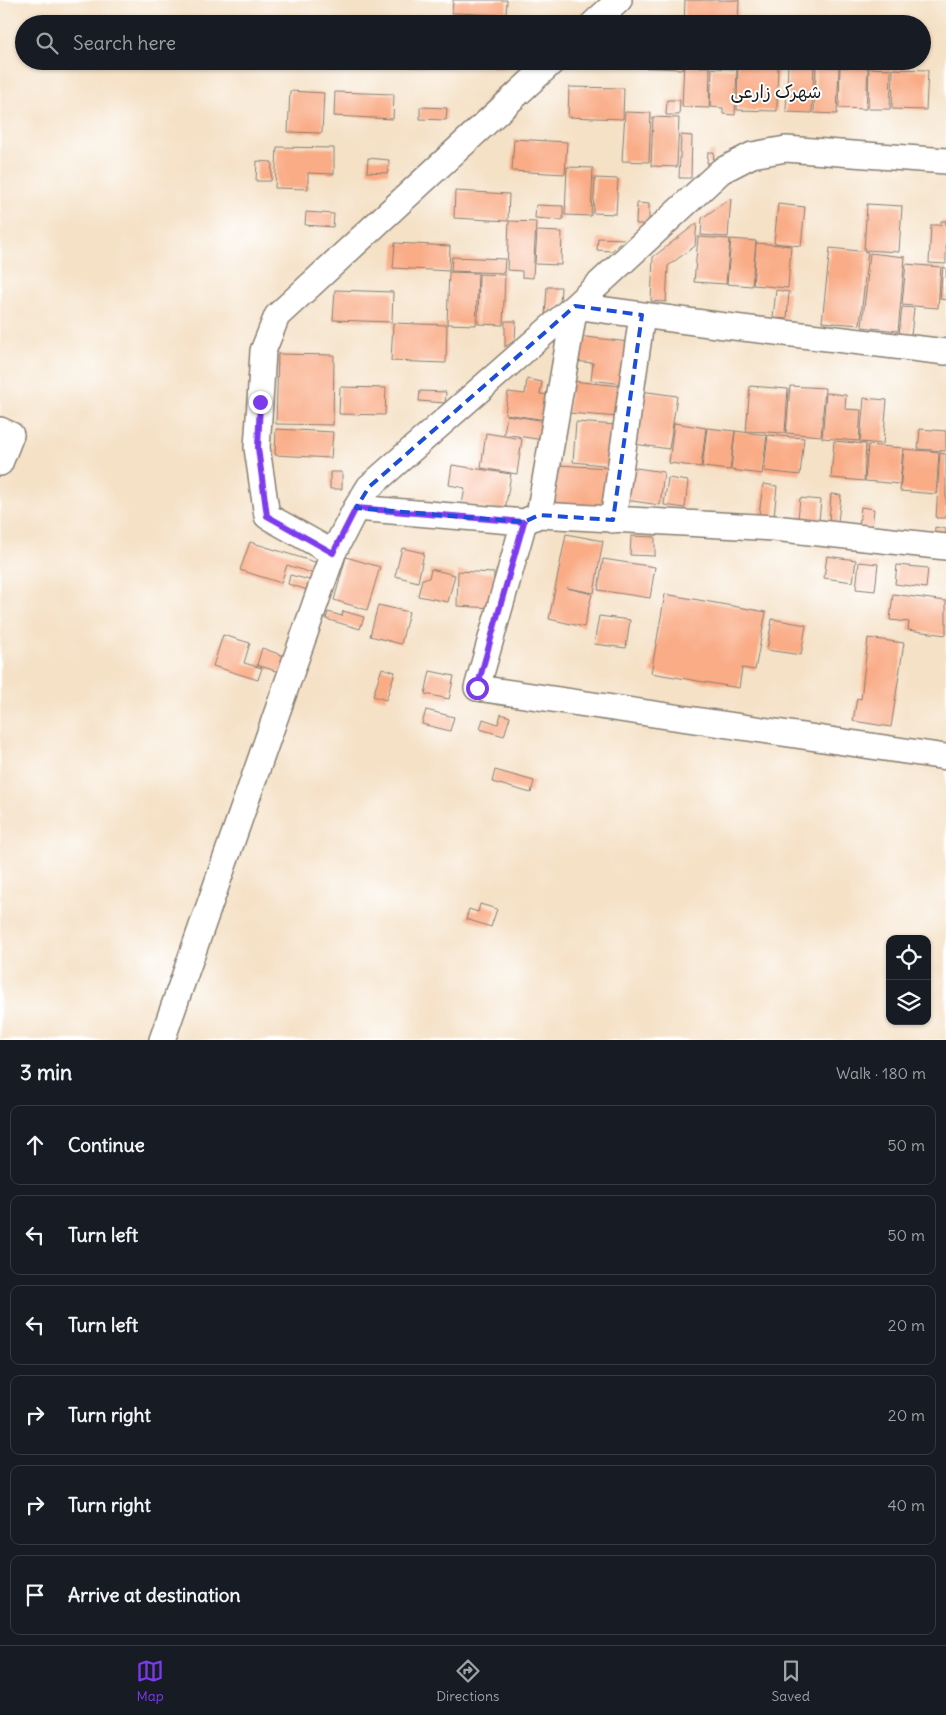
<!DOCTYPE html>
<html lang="en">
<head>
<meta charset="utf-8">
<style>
  :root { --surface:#171b24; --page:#20242c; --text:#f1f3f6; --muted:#9ea1a6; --line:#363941; --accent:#7c3aed }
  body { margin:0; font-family:Delius,"Playpen Sans Arabic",sans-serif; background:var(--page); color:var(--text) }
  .controls { position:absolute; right:15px; bottom:15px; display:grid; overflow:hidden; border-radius:10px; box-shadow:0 1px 4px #0004 }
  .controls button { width:45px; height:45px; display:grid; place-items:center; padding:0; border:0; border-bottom:1px solid var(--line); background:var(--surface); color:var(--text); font:25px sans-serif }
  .stop { position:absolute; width:15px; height:15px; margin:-11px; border:4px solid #7c3aed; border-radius:50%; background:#fff }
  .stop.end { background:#7c3aed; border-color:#fff; box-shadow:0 1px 5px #0008 }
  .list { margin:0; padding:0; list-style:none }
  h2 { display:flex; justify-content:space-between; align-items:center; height:65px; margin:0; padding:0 20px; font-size:21px }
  h2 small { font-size:16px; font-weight:400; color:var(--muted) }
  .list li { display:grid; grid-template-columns:32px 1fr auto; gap:15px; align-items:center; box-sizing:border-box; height:80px; margin:0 10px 10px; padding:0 10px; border:1px solid var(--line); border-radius:10px }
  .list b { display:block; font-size:19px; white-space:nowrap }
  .list em { font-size:16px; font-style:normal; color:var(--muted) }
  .icon { flex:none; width:28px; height:28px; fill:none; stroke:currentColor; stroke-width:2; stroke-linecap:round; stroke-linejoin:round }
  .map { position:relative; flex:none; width:946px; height:1040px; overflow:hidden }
  .search { position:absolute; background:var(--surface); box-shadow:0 1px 4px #0004; left:15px; right:15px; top:15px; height:55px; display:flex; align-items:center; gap:12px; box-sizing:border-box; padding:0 18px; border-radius:28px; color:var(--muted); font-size:19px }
  .sheet { height:605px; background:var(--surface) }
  nav { display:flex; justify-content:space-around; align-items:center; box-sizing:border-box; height:70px; border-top:1px solid var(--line); background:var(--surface); font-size:14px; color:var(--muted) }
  nav a { display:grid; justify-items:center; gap:2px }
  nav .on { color:var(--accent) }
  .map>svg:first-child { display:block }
  .building { fill:#f9ac86 }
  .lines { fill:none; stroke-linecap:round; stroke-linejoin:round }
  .minor-casing { stroke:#887e71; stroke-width:28 }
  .minor { stroke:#fff; stroke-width:25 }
  .route { stroke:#7c3aed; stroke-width:6 }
  .marked { fill:none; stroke:#1d4ed8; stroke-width:4; stroke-dasharray:10 6; stroke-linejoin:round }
  .labels { text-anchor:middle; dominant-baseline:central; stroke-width:4; stroke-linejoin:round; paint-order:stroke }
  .quarter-label { font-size:18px; fill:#1c1c1c; stroke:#fff }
</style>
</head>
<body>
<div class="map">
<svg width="946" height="1040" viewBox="0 0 946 1040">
  <rect width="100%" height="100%" fill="#fff"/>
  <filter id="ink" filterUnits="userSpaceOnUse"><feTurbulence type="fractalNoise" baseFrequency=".02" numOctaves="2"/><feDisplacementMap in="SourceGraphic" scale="10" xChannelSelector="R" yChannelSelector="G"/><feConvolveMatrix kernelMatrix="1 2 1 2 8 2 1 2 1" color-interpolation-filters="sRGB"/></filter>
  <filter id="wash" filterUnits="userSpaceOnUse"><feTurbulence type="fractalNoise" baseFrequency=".0096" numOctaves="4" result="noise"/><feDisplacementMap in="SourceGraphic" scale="20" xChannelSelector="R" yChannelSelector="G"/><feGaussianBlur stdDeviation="1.12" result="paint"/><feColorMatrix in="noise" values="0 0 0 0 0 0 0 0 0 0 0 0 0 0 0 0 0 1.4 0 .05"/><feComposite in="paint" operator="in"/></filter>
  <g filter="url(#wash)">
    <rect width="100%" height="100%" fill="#f5e1c6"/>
    <g id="blocks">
      <path class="building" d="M453,0H507L506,15L452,13Z
        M685,0H739L738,24H684Z
        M394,61H449V68L394,66Z
        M492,61H506L505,69L492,68Z
        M625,61H683L682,69L625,67Z
        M684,61H700V67H710L709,108L682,107Z
        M738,63L778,64L777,111L737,110Z
        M788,64L814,66L812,113L786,112Z
        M816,66L839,67L837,114L814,113Z
        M840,67L868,68L866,109L839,108Z
        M712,68L737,69L735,115L723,114V108L710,107Z
        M869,68L891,69L890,109H868Z
        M893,69L928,70L926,110L892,109Z
        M569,87L624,88L623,119L568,117Z
        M290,91L324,93L322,133L288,132Z
        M335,92L394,94L393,119L334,116Z
        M667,100H680L679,115H666Z
        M420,107L447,108L446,120L420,119Z
        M625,112L651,113L649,162L622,161Z
        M653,117L679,118L677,167L651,166Z
        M681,135L692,136L691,178H679Z
        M514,139L567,142L565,174L512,171Z
        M277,147L334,148V174L308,173V189L275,188Z
        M708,152H714L713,163H707Z
        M368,158L389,160L388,173L367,172Z
        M257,161L272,162L271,181H256Z
        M567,167L593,168L591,216L565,215Z
        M595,178L618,179L616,214L593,213Z
        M455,191L509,194L508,221L454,218Z
        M731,198L728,237L701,235L702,218Z
        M637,203L649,204V224H636Z
        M778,204L805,207L801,246L774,243Z
        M867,204L902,206L899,252L864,250Z
        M536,205L563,206V220L535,218Z
        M306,212L334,214L333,227L305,225Z
        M509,221L536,222L533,278L522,277V271L507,270Z
        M941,221H946V264L929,263L931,225H941Z
        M697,223L695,246L668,266L666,302L651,301L653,257Z
        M537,231L562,232L561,265L535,264Z
        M698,237L730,239L726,284L694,282Z
        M598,238L624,239L612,251L597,250Z
        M731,239L756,241L752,286L727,284Z
        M395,243L450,246L449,271L393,268Z
        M756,243L791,246L788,288L753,285Z
        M830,248L868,252L860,325L822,322Z
        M870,253L905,257L898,331L862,327Z
        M452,257L505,259L504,273L451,271Z
        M906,264L941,267L938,308L902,305Z
        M943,267L946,268V300L940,299Z
        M449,272L478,273L476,325L447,324Z
        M479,274L505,275L503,325L478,324Z
        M547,287H561L560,305L545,316Z
        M335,290L393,292L392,322L333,320Z
        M776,290L789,292L787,319L773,318Z
        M902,307L914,308L911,336L899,335Z
        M505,321H516L515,340L505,347Z
        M393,323L447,325L446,363L391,361Z
        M577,336L629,342L624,384L591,380L593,363L574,361Z
        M278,354L334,355L333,425L276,424Z
        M527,379L542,382L540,394L551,395L547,420L505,414L508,392L525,394Z
        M571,381L622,386L619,417L568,413Z
        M750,386L788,389L785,433L746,431Z
        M790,386L825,388L821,436L786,433Z
        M340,387L386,388L385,415L339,414Z
        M420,391L446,392L445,403L419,401Z
        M641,391L677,396L669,449L634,444Z
        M826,393L846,395L845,409L861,410L859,441L822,438Z
        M864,398L887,400L883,444L860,442Z
        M507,415L546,421L543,440L504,434Z
        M576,422L616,425L612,466L573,462Z
        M674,423L706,428L701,467L669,463Z
        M707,428L735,431L730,470L702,467Z
        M276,429L333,432L331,458L275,455Z
        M920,429L946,431V451L918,449Z
        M735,431L767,435L762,474L731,470Z
        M486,433L522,439L517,474L481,468Z
        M768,435L804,438L800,475L764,471Z
        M834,441L866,444L864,481L831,478Z
        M868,445L903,448L900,484L865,481Z
        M904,449L939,452L936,494L900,491Z
        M940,453L946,454V518H936Z
        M452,465L511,474L505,511L462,504L465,488L449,485Z
        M557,465L611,468L609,506L555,504Z
        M629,467L664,472L660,505L625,500Z
        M330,472H342V489H330Z
        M668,478L688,481L685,508L664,505Z
        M763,484L777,486L774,517L759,515Z
        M831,494L841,495L838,522H829Z
        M800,498L821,500L819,521L798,519Z
        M861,507L874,509L872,528L859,527Z
        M935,527L946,529V540L934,538Z
        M566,534L603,541L594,593L567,588L592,594L584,627L549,619Z
        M631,536L655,537V556L630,555Z
        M250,542L318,563L315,574L287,565L281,583L240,570Z
        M402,548L424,553L418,582L395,576Z
        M827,556L856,560L853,582L824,578Z
        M346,557L380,567L367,610L334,600Z
        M603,559L655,567L650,598L598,590Z
        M859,562L878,564L875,591L856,589Z
        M897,565L928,568L926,588L895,584Z
        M431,569L455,575L448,602L418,596L422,579L429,578Z
        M458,571L494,573L493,608L457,606Z
        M290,575L314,581L311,591L288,584Z
        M665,594L766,612L755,670L742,668L739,688L651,673Z
        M893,594L946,601V635L908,630L909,622L890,620Z
        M378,605L409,612L401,644L370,636Z
        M343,611L364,617L360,629L326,619L328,612L342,616Z
        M599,616L630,620L626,648L594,644Z
        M772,619L806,625L801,655L767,650Z
        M223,635L250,643L244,663L262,668L258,680L213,666Z
        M868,638L904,643L891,727L853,721L857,698L861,699Z
        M262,648L287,657L282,673L257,665Z
        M382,668L395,672L386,700L373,696Z
        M430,671L454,676L449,699L425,694Z
        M426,710L454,717L450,731L422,724Z
        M501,714L510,717L504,736L480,729L483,719L498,724Z
        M495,770L534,781L531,793L492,782Z
        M480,904L497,909L491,927L466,919L469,909L478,912Z"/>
    </g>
  </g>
  <g filter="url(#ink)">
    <use href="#blocks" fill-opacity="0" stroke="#887e71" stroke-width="1"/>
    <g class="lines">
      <g class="minor-casing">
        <path id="minor" d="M593,24L619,0
          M553,61L277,316L263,351L260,402L257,448L267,516L333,553L356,508L369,487L575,306L721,171L752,155L786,149L946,161
          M0,430L11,435L0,463
          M356,508L524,522L539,515L774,528L946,547
          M539,515L575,306L717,325L946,352
          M613,520L642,315
          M524,522L477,688L946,757
          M162,1040L333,553"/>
      </g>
      <use href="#minor" class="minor"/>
    </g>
  </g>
  <g class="lines" filter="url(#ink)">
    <path class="route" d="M260,402L258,448L267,516L333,553L356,508L524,522L477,688"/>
  </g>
  <path class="marked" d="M575,306L642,315L613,520L539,515L524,522L356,508L369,487Z"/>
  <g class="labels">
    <g class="quarter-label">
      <text x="776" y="91">شهرک زارعی</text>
    </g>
  </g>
</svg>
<div class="controls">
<button><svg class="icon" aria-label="locate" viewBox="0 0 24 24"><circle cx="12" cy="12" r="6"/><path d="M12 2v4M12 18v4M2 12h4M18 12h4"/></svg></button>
<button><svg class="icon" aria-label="layers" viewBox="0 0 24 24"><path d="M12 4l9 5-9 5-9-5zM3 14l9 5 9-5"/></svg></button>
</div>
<div class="stop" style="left:477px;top:688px"></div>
<div class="stop end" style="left:260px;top:402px"></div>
<div class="search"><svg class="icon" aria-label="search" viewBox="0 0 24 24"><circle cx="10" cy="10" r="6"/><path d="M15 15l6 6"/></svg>Search here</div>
</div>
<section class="sheet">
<h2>3 min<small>Walk · 180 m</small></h2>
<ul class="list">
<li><svg class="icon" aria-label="ahead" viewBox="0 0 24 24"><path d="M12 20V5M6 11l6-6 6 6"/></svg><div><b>Continue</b></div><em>50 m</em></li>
<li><svg class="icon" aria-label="left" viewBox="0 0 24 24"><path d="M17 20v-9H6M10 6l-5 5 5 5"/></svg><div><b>Turn left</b></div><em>50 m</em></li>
<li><svg class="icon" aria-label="left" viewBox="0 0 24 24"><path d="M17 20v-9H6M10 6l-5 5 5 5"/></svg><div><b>Turn left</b></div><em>20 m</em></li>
<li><svg class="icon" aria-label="right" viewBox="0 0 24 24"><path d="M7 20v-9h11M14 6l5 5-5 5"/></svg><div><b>Turn right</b></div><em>20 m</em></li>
<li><svg class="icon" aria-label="right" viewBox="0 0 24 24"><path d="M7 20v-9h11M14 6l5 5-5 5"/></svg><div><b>Turn right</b></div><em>40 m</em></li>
<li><svg class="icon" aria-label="arrive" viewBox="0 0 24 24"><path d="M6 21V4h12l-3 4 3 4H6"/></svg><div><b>Arrive at destination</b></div></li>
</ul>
</section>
<nav>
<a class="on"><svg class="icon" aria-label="map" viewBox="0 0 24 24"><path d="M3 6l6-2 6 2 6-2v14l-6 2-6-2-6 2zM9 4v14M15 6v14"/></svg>Map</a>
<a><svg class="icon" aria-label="directions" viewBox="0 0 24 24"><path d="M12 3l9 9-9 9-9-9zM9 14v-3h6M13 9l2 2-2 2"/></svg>Directions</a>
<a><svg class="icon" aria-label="saved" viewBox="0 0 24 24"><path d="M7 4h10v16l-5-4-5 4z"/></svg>Saved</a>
</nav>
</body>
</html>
